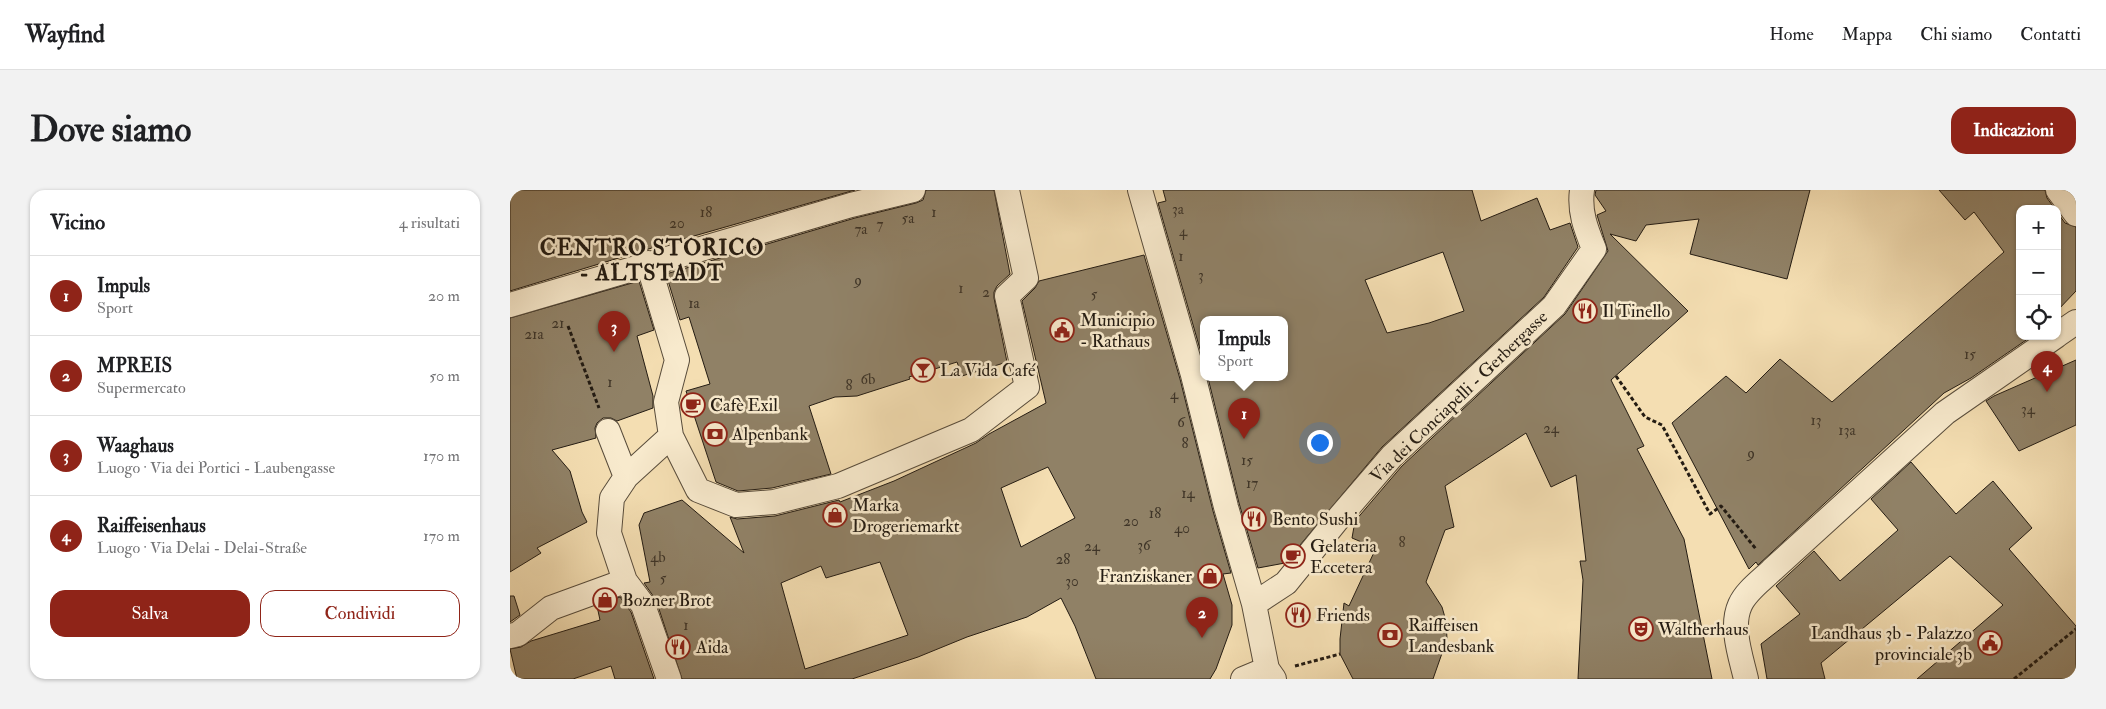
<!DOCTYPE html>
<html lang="it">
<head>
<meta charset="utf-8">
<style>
  :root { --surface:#fff; --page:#f2f2f2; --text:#202124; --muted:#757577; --line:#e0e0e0; --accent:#8f2418 }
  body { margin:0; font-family:"IM FELL Double Pica",serif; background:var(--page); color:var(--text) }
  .controls { position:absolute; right:15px; top:15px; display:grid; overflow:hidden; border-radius:10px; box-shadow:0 1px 4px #0004 }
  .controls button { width:45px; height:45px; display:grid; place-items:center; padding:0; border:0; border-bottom:1px solid var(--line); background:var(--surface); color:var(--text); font:25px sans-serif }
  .you { position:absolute; left:809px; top:252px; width:18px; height:18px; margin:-12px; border:4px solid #fff; border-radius:50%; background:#1a73e8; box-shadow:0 0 0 8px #1a73e833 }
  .badge { display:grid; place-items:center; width:32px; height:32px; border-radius:50%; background:var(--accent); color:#fff; font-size:16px; font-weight:700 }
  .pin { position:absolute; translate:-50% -41px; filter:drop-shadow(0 1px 2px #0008) }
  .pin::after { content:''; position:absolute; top:26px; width:18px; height:15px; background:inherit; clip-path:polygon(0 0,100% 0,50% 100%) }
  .popup { position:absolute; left:690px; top:126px; width:88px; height:65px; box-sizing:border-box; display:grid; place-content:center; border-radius:10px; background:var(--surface); filter:drop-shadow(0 1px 4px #0005); font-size:16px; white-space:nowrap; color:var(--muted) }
  .popup b { font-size:19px; color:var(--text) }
  .popup::after { content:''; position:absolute; left:50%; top:100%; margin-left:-10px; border:10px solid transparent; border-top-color:var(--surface) }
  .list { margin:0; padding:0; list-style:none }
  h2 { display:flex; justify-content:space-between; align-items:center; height:65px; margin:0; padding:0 20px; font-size:21px }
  h2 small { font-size:16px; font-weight:400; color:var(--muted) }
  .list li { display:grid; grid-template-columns:32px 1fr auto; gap:15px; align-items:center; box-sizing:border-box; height:80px; padding:0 20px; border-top:1px solid var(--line) }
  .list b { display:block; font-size:19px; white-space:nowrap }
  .list p { margin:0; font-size:16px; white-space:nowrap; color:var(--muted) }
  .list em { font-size:16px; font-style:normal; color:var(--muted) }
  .actions { display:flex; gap:10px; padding:15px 20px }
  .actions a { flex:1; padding:11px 0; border:1px solid var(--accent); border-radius:15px; text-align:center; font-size:18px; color:var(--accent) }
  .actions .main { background:var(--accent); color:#fff }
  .icon { flex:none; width:28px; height:28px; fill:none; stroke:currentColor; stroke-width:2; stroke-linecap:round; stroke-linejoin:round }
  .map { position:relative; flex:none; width:1566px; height:489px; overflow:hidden; border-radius:15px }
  header { display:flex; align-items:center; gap:30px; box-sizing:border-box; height:70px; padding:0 25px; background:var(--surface); border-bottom:1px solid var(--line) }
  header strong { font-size:24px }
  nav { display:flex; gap:28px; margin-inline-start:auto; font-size:18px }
  .intro { display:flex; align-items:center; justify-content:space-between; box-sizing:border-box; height:120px; padding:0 30px }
  h1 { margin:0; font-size:35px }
  .button { padding:12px 22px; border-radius:15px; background:var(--accent); color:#fff; font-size:18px; font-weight:700 }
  main { display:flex; gap:30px; padding:0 30px }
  aside { flex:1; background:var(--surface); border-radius:15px; box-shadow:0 1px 4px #0004 }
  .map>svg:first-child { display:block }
  .building { fill:#908166; stroke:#241c13; fill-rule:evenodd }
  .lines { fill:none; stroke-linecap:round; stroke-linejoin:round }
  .street-casing { stroke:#584c3b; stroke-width:26 }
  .path { stroke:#241c13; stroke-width:3; stroke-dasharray:4 2.5; stroke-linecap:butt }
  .street { stroke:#f8eacd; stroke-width:24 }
  .labels { text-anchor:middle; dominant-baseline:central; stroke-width:5; stroke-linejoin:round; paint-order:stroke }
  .number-label { font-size:15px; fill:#3f3528 }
  .poi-label { font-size:18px; fill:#241c13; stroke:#f8eacd; text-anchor:start }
  .street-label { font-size:18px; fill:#241c13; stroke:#f8eacd }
  .district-label { font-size:22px; font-weight:bold; letter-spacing:1px; fill:#241c13; stroke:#f8eacd }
</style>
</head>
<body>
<header>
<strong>Wayfind</strong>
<nav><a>Home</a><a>Mappa</a><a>Chi siamo</a><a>Contatti</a></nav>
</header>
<div class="intro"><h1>Dove siamo</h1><a class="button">Indicazioni</a></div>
<main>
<aside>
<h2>Vicino<small>4 risultati</small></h2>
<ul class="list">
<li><span class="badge">1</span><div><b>Impuls</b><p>Sport</p></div><em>20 m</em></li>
<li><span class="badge">2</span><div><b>MPREIS</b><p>Supermercato</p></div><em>50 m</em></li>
<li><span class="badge">3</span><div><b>Waaghaus</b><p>Luogo · Via dei Portici - Laubengasse</p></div><em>170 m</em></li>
<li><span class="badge">4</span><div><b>Raiffeisenhaus</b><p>Luogo · Via Delai - Delai-Straße</p></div><em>170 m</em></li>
</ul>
<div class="actions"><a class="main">Salva</a><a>Condividi</a></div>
</aside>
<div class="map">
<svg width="1566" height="489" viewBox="0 0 1566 489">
  <rect width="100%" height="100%" fill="#f4deb2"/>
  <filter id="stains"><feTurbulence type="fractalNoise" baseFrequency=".004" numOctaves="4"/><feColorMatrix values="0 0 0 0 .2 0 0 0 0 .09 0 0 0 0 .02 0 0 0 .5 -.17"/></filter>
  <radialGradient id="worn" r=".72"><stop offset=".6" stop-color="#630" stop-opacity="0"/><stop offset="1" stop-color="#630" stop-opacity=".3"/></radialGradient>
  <path class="building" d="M0,0H345L135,60L0,101Z
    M416,0H484L500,84L487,96L484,102V108L497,172L452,186L447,172L399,187L400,189L347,206L325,207L299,216L321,284L262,298L228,301L206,292L176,201L200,194L179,127L170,130L156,84L345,28L406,13L413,10Z
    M653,0H962L971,31L1027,8L1040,40L1060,33L1068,57L1034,107L872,257L775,373L748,378L729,313L698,188H774V130H694V173L648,13L656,11ZM933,62L954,121L919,133L877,143L855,90Z
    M1086,0H1300L1277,89L1180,64L1189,29L1136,35L1126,51L1100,44L1178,121L1101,190L1134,256L1127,259L1174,349L1202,489H1068L1073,390L1070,371H1076L1066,285L1041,297L1016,243L935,296L944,337L935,340L916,392L932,417L936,431L937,449L923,489H843L830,464V449L834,413L839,416L866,358L842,348L845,331L892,276L1055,124L1098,61L1087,25L1096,21L1085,5Z
    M1429,0H1535L1537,8L1545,19H1510V146H1522L1461,188L1434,203L1248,375L1246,372L1239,379L1162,233L1216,186L1236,203L1270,169L1322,212L1494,62L1464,22L1455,30Z
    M1547,22L1555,33L1566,37V101L1547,121Z
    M634,65L670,189L703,321L721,383L713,384L722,415V435L706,479L700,489H586L565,436L551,408L517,427L457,447L408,467L342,489H172L146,410L134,393L140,392L129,335L134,323L172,310L234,363L220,327L227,329L265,326L329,310L330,312L384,291L466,253L479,244L536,213L512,111L525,98L529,91ZM538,277L565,328L511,357L491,298ZM370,372L398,445L295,479L271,393L311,376L316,388Z
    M129,91L144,140L127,146L143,206V218L107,231L101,228H93L87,233L85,238L86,248L42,260L60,281L72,322L77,332L27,358L31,363L0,382V128Z
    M1566,170V235L1509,261L1476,211L1484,206Z
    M1401,272L1446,324L1483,291L1522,338L1499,359L1566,436V489H1407L1493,415L1440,366L1311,473L1315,489H1257L1251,454L1290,424L1266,396L1304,361L1330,391L1388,340L1361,309Z
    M0,406H4L10,425L0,432Z
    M110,407L121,422L144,489H105L101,476L63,489H7L0,459L11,457L21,451L90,430L87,416Z"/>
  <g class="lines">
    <g class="street-casing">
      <path id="street" d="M630,0L683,185L716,317L744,414L757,479L764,489
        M1548,0L1566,24
        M138,73L167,170L156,212L161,246L116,287L102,308L99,343L115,391L133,415L159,489
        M0,115L341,15L403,0
        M1547,145L1566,132
        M98,241L116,287
        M161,246L188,300L226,315L264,312L328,296L461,240L517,197L497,106L516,88L497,0
        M744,414L776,393L827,330L882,266L1044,116L1084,59C1076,39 1069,22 1072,0
        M0,446L8,444L41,418L115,391
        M733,489L757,479
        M1236,489C1231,467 1220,437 1230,415C1236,401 1252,390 1262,380L1435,223L1546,146"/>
    </g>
    <path class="path" d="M58,136L89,218
      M1106,186L1135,227L1152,235L1200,324L1211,316L1246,359
      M785,476L830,464
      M1504,489L1566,439"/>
    <use href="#street" class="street"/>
  </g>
  <defs>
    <g id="restaurant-ring" transform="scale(1.25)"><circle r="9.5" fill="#f8eacd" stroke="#8f2418" stroke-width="1.5"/><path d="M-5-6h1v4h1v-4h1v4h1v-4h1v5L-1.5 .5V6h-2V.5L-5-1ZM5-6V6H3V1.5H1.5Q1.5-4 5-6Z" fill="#8f2418"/></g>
    <g id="civic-ring" transform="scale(1.25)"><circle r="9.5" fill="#f8eacd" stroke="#8f2418" stroke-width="1.5"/><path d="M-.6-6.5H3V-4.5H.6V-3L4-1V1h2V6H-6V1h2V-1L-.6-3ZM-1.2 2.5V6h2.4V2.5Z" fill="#8f2418"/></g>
    <g id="bar-ring" transform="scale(1.25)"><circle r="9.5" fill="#f8eacd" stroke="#8f2418" stroke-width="1.5"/><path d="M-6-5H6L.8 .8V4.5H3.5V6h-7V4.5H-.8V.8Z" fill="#8f2418"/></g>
    <g id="cafe-ring" transform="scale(1.25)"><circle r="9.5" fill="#f8eacd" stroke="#8f2418" stroke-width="1.5"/><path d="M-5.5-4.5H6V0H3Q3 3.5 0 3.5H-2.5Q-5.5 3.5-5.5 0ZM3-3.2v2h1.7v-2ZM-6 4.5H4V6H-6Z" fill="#8f2418"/></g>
    <g id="bank-ring" transform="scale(1.25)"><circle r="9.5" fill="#f8eacd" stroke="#8f2418" stroke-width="1.5"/><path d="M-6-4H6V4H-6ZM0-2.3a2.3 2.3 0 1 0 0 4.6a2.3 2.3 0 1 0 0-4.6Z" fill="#8f2418"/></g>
    <g id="shop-ring" transform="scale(1.25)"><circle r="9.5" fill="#f8eacd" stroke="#8f2418" stroke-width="1.5"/><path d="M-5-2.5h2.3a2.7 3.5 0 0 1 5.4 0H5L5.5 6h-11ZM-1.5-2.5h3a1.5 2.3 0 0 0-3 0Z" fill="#8f2418"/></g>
    <g id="theatre-ring" transform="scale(1.25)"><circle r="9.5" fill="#f8eacd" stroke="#8f2418" stroke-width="1.5"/><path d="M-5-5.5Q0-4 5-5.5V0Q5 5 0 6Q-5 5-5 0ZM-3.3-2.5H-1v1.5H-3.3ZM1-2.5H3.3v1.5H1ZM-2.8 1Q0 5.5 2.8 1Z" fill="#8f2418"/></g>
  </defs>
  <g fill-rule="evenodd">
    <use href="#restaurant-ring" x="1075" y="121"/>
    <use href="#civic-ring" x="552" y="140"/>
    <use href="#bar-ring" x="413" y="180"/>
    <use href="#cafe-ring" x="183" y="215"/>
    <use href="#bank-ring" x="205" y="244"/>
    <use href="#shop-ring" x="325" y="325"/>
    <use href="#restaurant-ring" x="744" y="329"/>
    <use href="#cafe-ring" x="783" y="366"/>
    <use href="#shop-ring" x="700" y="386"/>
    <use href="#shop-ring" x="95" y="410"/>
    <use href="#restaurant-ring" x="788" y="425"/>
    <use href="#theatre-ring" x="1131" y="439"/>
    <use href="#bank-ring" x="880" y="445"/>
    <use href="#civic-ring" x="1480" y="453"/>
    <use href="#restaurant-ring" x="168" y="457"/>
  </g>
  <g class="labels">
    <g class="number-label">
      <text x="668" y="19">3a</text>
      <text x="196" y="22">18</text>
      <text x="424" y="22">1</text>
      <text x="398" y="28">5a</text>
      <text x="167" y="33">20</text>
      <text x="370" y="34">7</text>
      <text x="351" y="39">7a</text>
      <text x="673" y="41">4</text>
      <text x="671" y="66">1</text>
      <text x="691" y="85">3</text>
      <text x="348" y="90">9</text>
      <text x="451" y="98">1</text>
      <text x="476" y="102">2</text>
      <text x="584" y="104">5</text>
      <text x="184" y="113">1a</text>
      <text x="48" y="133">21</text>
      <text x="24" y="144">21a</text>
      <text x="1460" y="164">15</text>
      <text x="358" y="189">6b</text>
      <text x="100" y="192">1</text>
      <text x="339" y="195">8</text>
      <text x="664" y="204">4</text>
      <text x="1518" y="219">34</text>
      <text x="1306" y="230">13</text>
      <text x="671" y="232">6</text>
      <text x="1041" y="238">24</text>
      <text x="1337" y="240">13a</text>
      <text x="675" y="253">8</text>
      <text x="1241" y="263">9</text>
      <text x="737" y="270">15</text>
      <text x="742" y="293">17</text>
      <text x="678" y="303">14</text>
      <text x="645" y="323">18</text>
      <text x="621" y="331">20</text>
      <text x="672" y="338">40</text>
      <text x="892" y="352">8</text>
      <text x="634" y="355">36</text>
      <text x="582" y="356">24</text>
      <text x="148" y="367">4b</text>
      <text x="553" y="369">28</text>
      <text x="153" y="388">5</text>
      <text x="562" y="391">30</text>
      <text x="176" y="435">1</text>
    </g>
    <g class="poi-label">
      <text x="1092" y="121">Il Tinello</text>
      <text x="570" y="130">Municipio<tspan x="570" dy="21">- Rathaus</tspan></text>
      <text x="430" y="180">La Vida Café</text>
      <text x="200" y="215">Cafè Exil</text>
      <text x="222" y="244">Alpenbank</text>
      <text x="342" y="315">Marka<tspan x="342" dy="21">Drogeriemarkt</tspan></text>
      <text x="762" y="329">Bento Sushi</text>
      <text x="800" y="356">Gelateria<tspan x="800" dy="21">Eccetera</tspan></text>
      <text x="682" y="386" text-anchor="end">Franziskaner</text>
      <text x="112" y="410">Bozner Brot</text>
      <text x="806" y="425">Friends</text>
      <text x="898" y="435">Raiffeisen<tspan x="898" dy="21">Landesbank</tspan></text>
      <text x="1148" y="439">Waltherhaus</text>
      <text x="1462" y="443" text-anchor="end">Landhaus 3b - Palazzo<tspan x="1462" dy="21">provinciale 3b</tspan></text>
      <text x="186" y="457">Aida</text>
    </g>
    <g class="street-label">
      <text transform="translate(949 207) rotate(-44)">Via dei Conciapelli - Gerbergasse</text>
    </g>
    <g class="district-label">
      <text x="142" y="58">CENTRO STORICO<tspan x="142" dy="25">- ALTSTADT</tspan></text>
    </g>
  </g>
  <rect width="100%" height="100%" filter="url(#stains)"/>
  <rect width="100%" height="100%" fill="url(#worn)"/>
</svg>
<div class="controls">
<button>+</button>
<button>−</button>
<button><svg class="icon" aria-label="locate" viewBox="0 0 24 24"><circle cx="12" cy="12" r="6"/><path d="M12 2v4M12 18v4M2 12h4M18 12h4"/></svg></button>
</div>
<div class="you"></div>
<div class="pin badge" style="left:734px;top:249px">1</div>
<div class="popup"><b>Impuls</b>Sport</div>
<div class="pin badge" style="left:692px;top:448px">2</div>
<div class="pin badge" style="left:104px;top:162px">3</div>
<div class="pin badge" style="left:1537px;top:202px">4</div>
</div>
</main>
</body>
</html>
